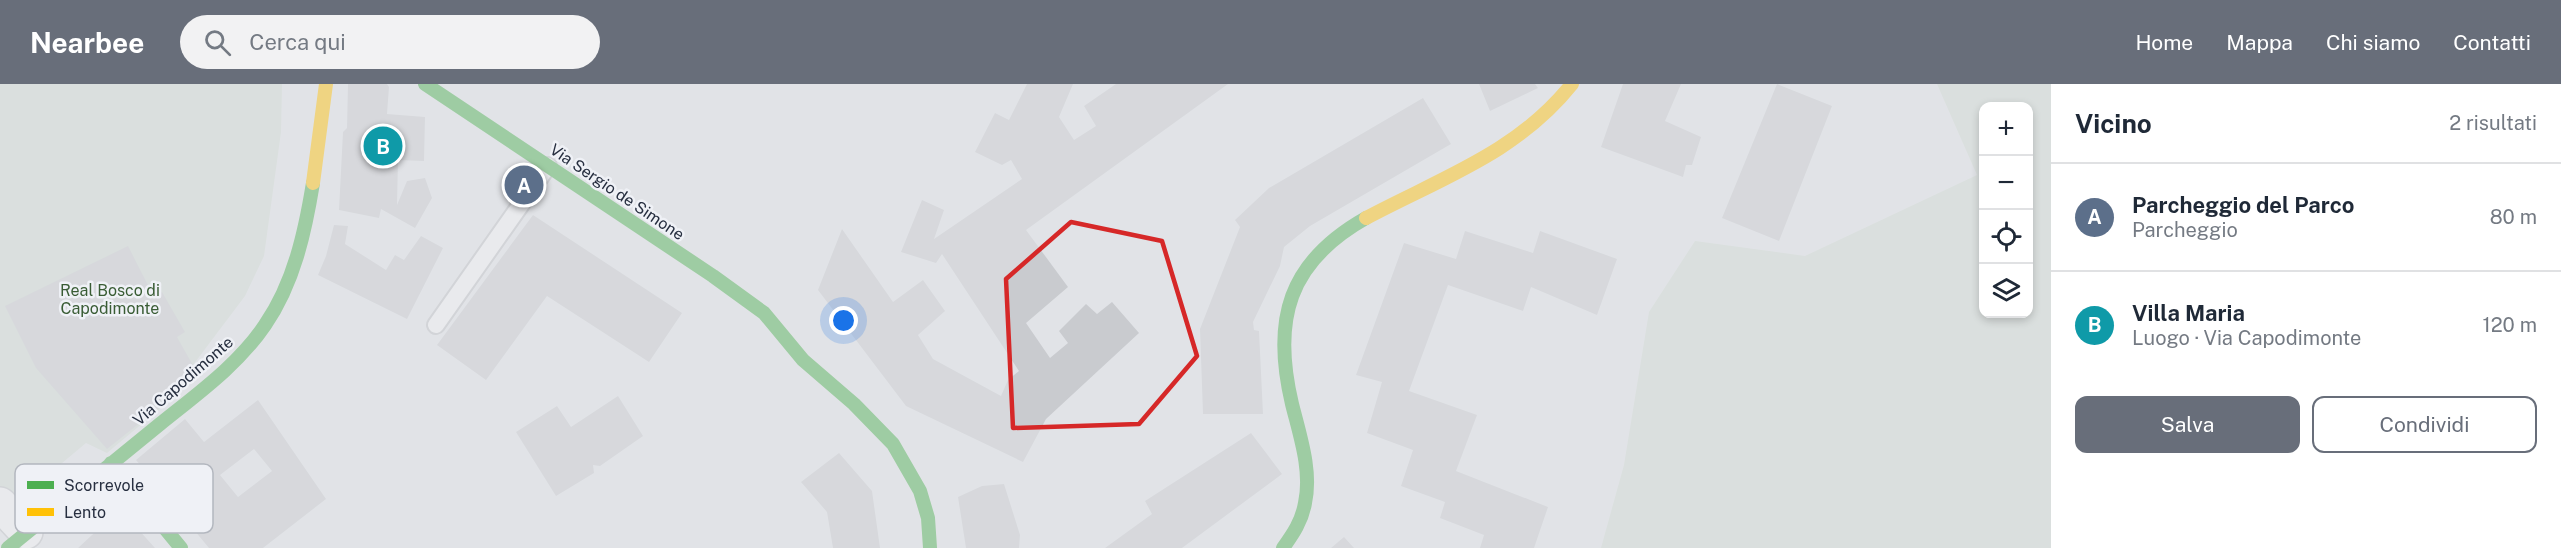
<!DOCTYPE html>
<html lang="it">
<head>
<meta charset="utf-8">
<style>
  :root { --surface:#fff; --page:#f2f2f3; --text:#1f2937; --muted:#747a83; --line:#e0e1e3; --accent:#686e7a }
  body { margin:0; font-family:"Public Sans",sans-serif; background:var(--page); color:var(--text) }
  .controls { position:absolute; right:18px; top:18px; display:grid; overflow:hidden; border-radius:12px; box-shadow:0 3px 9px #0003 }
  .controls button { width:54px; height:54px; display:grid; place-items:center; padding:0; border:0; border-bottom:2px solid var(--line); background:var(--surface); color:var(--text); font:30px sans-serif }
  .you { position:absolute; left:844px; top:237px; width:21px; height:21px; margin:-15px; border:4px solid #fff; border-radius:50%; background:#1a73e8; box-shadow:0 0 0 9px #1a73e833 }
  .badge { display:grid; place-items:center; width:39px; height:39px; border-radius:50%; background:var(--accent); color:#fff; font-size:20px; font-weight:700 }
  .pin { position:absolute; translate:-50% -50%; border:3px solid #fff; box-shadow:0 2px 6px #0006 }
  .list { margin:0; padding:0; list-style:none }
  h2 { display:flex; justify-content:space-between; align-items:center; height:78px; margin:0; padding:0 24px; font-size:26px }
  h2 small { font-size:20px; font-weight:400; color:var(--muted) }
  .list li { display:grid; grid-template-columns:39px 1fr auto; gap:18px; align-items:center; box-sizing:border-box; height:108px; padding:0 24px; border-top:2px solid var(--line) }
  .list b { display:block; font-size:22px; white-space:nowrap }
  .list p { margin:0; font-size:20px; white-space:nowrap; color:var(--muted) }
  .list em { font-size:20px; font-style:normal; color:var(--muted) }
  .actions { display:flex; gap:12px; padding:18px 24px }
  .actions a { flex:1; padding:14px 0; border:2px solid var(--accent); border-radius:12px; text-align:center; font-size:21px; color:var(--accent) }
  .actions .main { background:var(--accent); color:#fff }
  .icon { flex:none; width:33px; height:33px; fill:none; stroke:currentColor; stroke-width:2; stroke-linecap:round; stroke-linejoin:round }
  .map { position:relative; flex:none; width:2051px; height:464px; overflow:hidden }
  header { display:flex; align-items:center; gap:36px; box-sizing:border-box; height:84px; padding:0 30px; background:var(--accent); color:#fff }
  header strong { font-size:28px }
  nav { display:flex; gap:33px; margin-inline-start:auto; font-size:21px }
  .search { width:420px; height:54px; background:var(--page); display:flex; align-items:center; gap:15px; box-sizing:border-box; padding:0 21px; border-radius:33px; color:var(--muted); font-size:22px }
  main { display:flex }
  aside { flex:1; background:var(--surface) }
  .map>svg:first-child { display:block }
  .green { fill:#d0dad2; fill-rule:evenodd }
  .building { fill:#c9cbcf; fill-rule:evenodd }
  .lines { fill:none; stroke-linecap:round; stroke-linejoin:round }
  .lane-casing { stroke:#bfc1c5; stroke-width:20 }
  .street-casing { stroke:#bfc1c5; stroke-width:36 }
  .lane { stroke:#f1f1f3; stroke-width:16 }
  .street { stroke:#f1f1f3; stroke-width:33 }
  .fast { stroke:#4caf50; stroke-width:14 }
  .slow { stroke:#ffc107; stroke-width:14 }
  .marked { fill:none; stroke:#d62828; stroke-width:4.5; stroke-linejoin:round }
  .labels { text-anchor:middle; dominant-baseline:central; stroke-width:5; stroke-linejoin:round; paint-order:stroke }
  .street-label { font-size:16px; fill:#272f40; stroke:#eff1f6 }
  .park-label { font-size:16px; fill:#395c34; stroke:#eff1f6 }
  .key { fill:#eff1f6; stroke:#b3b7bf; stroke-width:1.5 }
  .key-label { font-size:16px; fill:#272f40 }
</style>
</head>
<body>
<header>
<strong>Nearbee</strong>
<div class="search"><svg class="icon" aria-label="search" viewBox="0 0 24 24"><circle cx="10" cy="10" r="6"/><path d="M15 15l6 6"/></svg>Cerca qui</div>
<nav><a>Home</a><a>Mappa</a><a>Chi siamo</a><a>Contatti</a></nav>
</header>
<main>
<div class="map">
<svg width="2051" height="464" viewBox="0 0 2051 464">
  <rect width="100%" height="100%" fill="#e1e3e7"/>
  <path class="green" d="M0,0H282L281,48L264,172L245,212L193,281L199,292L107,369L86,359L0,431Z
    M1937,0H2051V464H1601L1624,381L1649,228L1695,157L1805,172L1977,91ZM1984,22H2028V230H1984Z"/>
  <path class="building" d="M348,0H387L389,3L387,30L425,33L424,77L398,76L397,121L407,97L425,94L432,114L415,144L381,125L379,134L339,126L343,48L347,44Z
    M1027,0H1073L1059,33L1074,56L1096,42L1084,22L1116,0H1228L1026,146L1068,203L1026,239L1050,274L1068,259L1059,247L1086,220L1097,230L1112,218L1139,249L1046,335L1023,378L906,322L818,206L842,145L893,218L923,196L945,227L918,251L933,275L1001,312L1008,296L1019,287L942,170L936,179L901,168L922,116L944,126L934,155L1022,95L1011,76L1002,81L975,68L995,29L1009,36Z
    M1479,0H1535L1538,4L1490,27Z
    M1623,0H1681L1665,37L1701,53L1692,81H1686L1683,93L1601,63Z
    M1777,0L1832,22L1779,157L1722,134Z
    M1423,14L1451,60L1310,142L1284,163L1280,182L1253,238L1254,246L1259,247L1263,330H1203L1200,245L1240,143L1235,136L1269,104Z
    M533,131L682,229L649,278L547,212L486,296L437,261Z
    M334,141L348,142L345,160L386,186L395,171L404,176L421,152L443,164L407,235L318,191L326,172Z
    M1465,147L1533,169L1540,147L1617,175L1597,231L1531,203L1523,227L1448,201L1409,307L1477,331L1456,387L1548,423L1534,464H1480L1484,451L1440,434L1445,418L1401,402L1413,366L1367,349L1382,298L1356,291L1404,159L1456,175Z
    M128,162L154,213L162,208L185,248L177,253L199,292L107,365L36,284L5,222Z
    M618,312L643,352L600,382L593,381L594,389L556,412L516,348L557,322L571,343Z
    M258,316L326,415L263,464H209L136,376L185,335L204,358ZM254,365L272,387L238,413L220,391Z
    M1251,349L1282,390L1182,464H1105L1152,430L1145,417Z
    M839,369L872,407L880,464H833L827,428L801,398Z
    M1004,400L1020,451L1019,464H966L958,413L982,402Z
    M120,425L155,464H78Z
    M1344,453L1354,464H1331Z"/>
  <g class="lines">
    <g class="lane-casing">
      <path id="lane" d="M436,241L548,82"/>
    </g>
    <g class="street-casing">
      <path id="street" d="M0,420L26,448"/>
    </g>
    <use href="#lane" class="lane"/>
    <use href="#street" class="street"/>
    <path class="fast" d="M425,0L713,192L764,229L803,276L854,320L893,360L920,407L928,434L930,464
      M111,379L181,464
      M8,464C59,423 109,381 160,340C197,310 238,281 265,241C294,199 305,148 313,99
      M1283,464C1293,450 1302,437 1305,419C1312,387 1300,352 1292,320C1272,236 1288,178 1366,134"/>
    <path class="slow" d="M313,99L326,0
      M1366,134C1441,94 1517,69 1572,0"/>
  </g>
  <path d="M0 0H2051V464H0ZM1071,138L1162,157L1197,272L1139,340L1013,344L1006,195Z" fill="#e1e3e7" fill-opacity=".55" fill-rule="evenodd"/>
  <path class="marked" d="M1071,138L1162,157L1197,272L1139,340L1013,344L1006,195Z"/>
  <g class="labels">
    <g class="street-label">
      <text transform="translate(617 108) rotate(34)">Via Sergio de Simone</text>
      <text transform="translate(183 297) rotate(-41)">Via Capodimonte</text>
    </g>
    <g class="park-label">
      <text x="110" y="206">Real Bosco di<tspan x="110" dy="18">Capodimonte</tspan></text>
    </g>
  </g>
  <rect x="15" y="380" width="198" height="69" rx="9" class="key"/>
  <rect x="27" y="397" width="27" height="8" fill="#4caf50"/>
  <rect x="27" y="424" width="27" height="8" fill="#ffc107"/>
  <g class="key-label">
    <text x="64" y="407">Scorrevole</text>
    <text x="64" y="434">Lento</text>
  </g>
</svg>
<div class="controls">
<button>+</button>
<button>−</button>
<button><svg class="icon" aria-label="locate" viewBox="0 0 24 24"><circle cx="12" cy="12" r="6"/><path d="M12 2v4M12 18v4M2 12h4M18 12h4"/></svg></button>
<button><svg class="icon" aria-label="layers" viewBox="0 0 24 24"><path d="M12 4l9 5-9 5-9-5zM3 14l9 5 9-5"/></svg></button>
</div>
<div class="you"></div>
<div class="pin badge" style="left:524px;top:101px;background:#5c6f8a">A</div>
<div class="pin badge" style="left:383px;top:62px;background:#0f9aa8">B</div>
</div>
<aside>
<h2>Vicino<small>2 risultati</small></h2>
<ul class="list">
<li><span class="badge" style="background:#5c6f8a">A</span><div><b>Parcheggio del Parco</b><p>Parcheggio</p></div><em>80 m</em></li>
<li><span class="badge" style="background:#0f9aa8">B</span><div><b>Villa Maria</b><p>Luogo · Via Capodimonte</p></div><em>120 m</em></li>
</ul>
<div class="actions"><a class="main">Salva</a><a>Condividi</a></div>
</aside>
</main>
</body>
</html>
